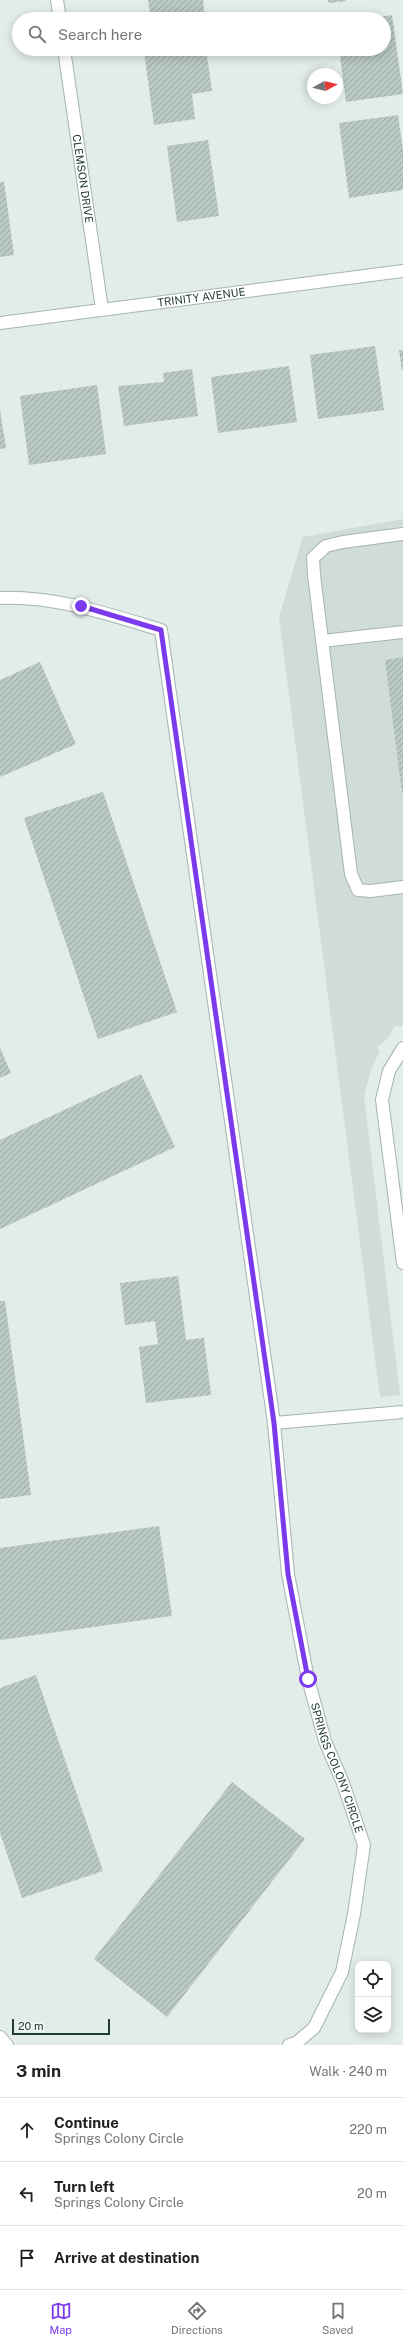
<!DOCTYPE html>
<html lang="en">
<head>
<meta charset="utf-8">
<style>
  :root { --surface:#fff; --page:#f6f6f6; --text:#202124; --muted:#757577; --line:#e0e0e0; --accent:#7c3aed }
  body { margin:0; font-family:"Public Sans",sans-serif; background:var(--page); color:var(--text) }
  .controls { position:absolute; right:12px; bottom:12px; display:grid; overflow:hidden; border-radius:8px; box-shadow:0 2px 10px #0003 }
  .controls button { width:36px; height:36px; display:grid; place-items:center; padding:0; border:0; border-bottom:1px solid var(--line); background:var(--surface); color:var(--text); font:20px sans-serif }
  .compass { position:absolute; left:307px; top:68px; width:36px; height:36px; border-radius:50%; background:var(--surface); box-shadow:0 2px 10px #0003; rotate:82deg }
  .scale { position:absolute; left:12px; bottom:10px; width:98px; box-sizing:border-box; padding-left:4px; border:2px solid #223c36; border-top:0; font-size:11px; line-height:14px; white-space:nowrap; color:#223c36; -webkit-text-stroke:3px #f2f8f5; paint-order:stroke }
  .stop { position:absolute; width:12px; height:12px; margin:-9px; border:3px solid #7c3aed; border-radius:50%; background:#fff }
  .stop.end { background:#7c3aed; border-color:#fff; box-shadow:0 1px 4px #0008 }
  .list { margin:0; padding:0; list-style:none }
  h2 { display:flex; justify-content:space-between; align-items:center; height:52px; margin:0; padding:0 16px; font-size:17px }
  h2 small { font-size:13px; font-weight:400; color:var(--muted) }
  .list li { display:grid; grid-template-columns:26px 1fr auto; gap:12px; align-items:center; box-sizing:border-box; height:64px; padding:0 16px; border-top:1px solid var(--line) }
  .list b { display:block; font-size:15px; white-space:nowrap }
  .list p { margin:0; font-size:13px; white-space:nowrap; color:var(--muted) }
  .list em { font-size:13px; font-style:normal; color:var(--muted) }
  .icon { flex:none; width:22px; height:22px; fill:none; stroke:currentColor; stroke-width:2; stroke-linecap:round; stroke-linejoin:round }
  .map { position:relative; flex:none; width:403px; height:2045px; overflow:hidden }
  .search { position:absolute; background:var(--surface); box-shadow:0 2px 10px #0003; left:12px; right:12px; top:12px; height:44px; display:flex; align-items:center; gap:10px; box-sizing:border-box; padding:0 14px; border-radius:22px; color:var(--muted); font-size:15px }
  .sheet { height:244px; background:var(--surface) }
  nav { display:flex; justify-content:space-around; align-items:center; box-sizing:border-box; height:56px; border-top:1px solid var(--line); background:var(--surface); font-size:11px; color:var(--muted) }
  nav a { display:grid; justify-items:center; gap:2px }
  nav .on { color:var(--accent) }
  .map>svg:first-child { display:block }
  .built { fill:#d0dcd7 }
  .building { fill:url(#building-hatch) }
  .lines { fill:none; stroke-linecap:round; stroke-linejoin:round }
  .minor-casing { stroke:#a5b4af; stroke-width:14 }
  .minor { stroke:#fff; stroke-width:12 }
  .route { stroke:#7c3aed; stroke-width:5 }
  .labels { text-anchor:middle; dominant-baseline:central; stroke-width:3; stroke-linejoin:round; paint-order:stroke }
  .street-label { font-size:11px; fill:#223c36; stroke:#f2f8f5 }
</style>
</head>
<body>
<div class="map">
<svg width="403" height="2045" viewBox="0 0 403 2045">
  <defs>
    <pattern id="building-hatch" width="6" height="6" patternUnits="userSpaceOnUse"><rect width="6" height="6" fill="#bac9c4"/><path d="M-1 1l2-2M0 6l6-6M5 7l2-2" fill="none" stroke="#97a4a0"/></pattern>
  </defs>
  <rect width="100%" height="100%" fill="#e2ece8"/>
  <path class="built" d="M403,519V1025L400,1027L395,1025L388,1038L377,1047L380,1051L371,1069L364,1096L400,1395L380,1397L279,617L303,537Z"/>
  <path class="building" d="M148,0H203L205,19H151Z
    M328,0H346V1L329,3Z
    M392,15L403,94L346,102L339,49H384V19L372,18Z
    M163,49H206L212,91L192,94L195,119L154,125L144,52Z
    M398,115L403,150V190L349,198L339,123Z
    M208,140L219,216L177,222L167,146Z
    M0,182H4L14,255L0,257Z
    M375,346L384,410L318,419L310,355Z
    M399,350H403V370H402Z
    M289,366L297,422L218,433L211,377Z
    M192,369L198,416L124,426L118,386L164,382L163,373Z
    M97,385L106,454L29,465L20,396Z
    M0,410L6,448L0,449Z
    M403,657V793H402L385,660Z
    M40,662L76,744L0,777V680Z
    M103,792L177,1012L98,1039L24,818Z
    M0,1048L11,1073L0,1078Z
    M141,1074L175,1147L0,1229V1140Z
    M178,1276L186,1340L204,1338L211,1395L146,1403L139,1347L158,1344L155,1321L125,1325L120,1283Z
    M0,1301H5L31,1495L0,1499Z
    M159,1526L172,1616L0,1640V1548Z
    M36,1675L103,1871L22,1898L0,1833V1688Z
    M232,1782L305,1839L167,2017L94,1959Z"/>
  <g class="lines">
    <g class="minor-casing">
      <g id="minor">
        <path d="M57,0L60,19"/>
        <path id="s1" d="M64,49L102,309"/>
        <path id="s2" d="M0,323L403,271"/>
        <path d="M403,534L343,542L326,546L313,558L314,575L351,874L358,890L371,891L403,887"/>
        <path id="s3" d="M0,598C56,596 108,614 161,630L274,1423L288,1574L308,1679L325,1741L343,1783L364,1845L354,1914L342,1972L314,2028L296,2043L289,2045"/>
        <path d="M322,641L403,632"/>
        <path d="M403,1048L389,1071L382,1100L403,1263"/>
        <path d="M274,1423L403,1412"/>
        <path d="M0,2037L7,2045"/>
      </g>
    </g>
    <use href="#minor" class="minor"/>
  </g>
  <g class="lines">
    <path class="route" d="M81,606L161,630L274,1423L288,1574L308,1679"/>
  </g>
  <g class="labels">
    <g class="street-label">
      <text stroke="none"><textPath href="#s1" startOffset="131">CLEMSON DRIVE</textPath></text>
      <text stroke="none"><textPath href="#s2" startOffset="203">TRINITY AVENUE</textPath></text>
      <text stroke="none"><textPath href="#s3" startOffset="1318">SPRINGS COLONY CIRCLE</textPath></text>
    </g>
  </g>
</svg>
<div class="controls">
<button><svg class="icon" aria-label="locate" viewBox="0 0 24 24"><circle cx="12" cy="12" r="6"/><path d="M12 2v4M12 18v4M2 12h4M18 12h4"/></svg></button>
<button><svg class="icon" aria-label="layers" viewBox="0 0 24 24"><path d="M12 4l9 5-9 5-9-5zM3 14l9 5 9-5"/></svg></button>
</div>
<svg class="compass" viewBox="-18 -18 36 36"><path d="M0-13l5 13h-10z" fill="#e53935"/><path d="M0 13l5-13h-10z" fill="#757577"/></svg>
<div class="scale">20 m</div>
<div class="stop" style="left:308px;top:1679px"></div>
<div class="stop end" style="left:81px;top:606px"></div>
<div class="search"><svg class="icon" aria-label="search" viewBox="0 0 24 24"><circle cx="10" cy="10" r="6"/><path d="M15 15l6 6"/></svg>Search here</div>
</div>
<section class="sheet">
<h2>3 min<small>Walk · 240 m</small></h2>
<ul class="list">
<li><svg class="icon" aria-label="ahead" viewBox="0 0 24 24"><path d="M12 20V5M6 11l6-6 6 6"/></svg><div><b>Continue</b><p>Springs Colony Circle</p></div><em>220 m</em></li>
<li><svg class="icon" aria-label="left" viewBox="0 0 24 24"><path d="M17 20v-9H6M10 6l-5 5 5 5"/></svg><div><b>Turn left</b><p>Springs Colony Circle</p></div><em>20 m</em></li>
<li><svg class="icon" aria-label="arrive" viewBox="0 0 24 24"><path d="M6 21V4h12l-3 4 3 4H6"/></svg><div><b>Arrive at destination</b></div></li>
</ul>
</section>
<nav>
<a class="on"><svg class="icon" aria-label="map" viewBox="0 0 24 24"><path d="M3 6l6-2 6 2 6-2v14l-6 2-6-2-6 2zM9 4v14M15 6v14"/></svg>Map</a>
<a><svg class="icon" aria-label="directions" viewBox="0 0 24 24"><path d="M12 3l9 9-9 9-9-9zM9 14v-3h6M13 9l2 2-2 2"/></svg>Directions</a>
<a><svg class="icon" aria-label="saved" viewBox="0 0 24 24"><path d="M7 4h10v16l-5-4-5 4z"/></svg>Saved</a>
</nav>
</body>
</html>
